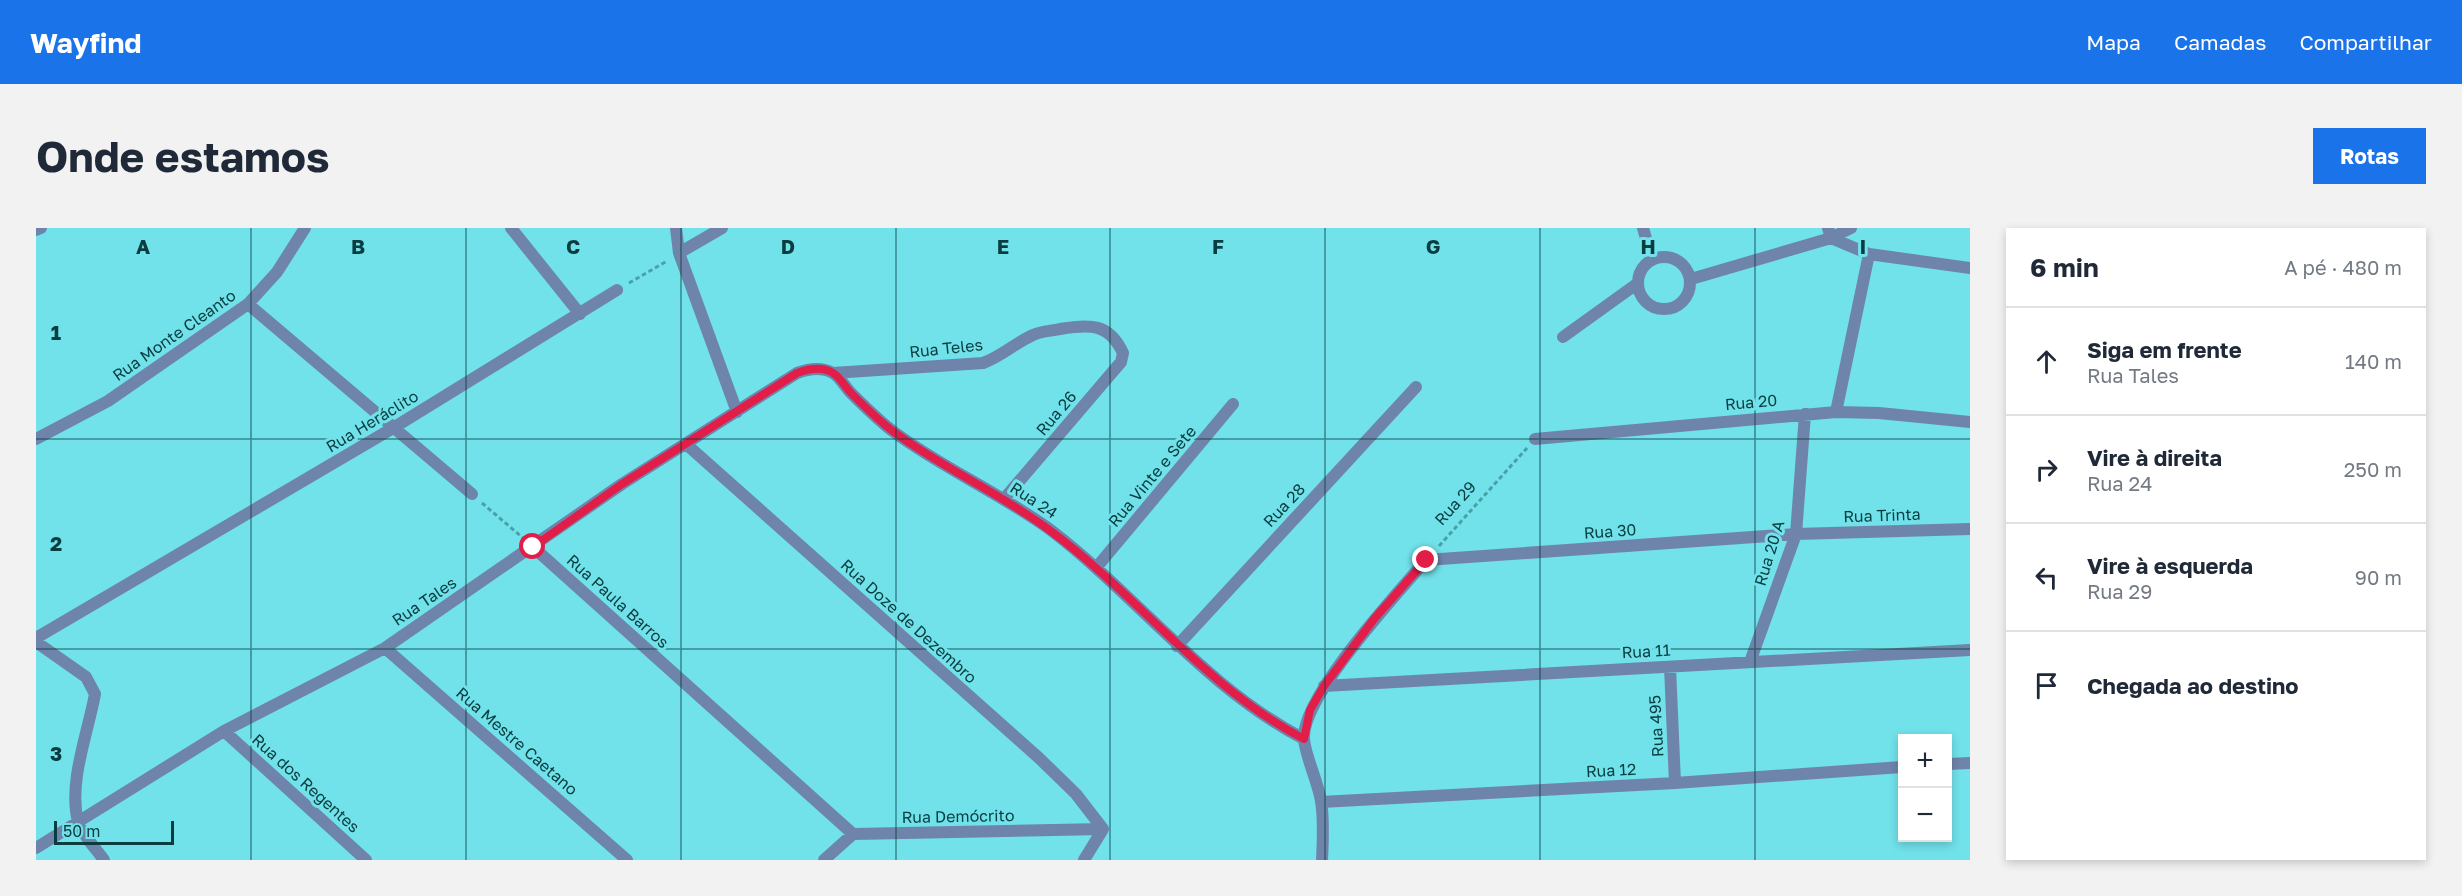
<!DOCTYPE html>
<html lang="pt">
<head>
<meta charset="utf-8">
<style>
  :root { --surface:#fff; --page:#f2f2f3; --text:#1f2937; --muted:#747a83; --line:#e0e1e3; --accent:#1a73e8 }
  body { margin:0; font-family:"Golos Text",sans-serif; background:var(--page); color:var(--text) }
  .controls { position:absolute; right:18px; bottom:18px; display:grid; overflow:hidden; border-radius:0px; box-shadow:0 3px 9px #0003 }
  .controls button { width:54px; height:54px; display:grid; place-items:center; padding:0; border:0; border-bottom:2px solid var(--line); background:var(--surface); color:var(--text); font:30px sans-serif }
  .scale { position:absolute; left:18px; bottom:15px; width:120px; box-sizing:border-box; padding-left:6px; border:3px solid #093d40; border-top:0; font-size:16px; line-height:21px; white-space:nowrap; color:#093d40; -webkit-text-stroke:4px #71e1ea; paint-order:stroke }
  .stop { position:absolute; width:18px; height:18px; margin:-14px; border:4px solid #e11d48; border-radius:50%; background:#fff }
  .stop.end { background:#e11d48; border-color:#fff; box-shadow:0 2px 6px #0008 }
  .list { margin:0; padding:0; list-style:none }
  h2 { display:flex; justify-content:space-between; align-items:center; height:78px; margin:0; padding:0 24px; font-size:26px }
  h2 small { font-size:20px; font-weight:400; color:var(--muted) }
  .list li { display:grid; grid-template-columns:39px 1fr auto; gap:18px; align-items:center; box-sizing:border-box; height:108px; padding:0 24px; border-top:2px solid var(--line) }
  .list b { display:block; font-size:22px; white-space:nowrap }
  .list p { margin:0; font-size:20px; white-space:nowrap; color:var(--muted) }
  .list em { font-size:20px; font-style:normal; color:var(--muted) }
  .icon { flex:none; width:33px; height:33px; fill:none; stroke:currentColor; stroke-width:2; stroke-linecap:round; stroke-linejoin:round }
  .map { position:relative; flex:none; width:1934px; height:632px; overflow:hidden; border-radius:0px }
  header { display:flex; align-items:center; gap:36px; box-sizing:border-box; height:84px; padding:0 30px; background:var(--accent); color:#fff }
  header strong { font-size:28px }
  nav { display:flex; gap:33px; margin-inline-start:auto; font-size:21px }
  .intro { display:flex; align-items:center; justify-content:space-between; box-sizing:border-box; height:144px; padding:0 36px }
  h1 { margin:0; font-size:42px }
  .button { padding:15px 27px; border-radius:0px; background:var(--accent); color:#fff; font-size:21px; font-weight:700 }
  main { display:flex; gap:36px; padding:0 36px }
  aside { flex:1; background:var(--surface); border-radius:0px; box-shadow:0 3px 9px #0003 }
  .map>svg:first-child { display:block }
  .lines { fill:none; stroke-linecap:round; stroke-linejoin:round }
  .path { stroke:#49a1a8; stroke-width:3; stroke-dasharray:4.5 3; stroke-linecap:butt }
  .street { stroke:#6f84ab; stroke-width:12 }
  .route { stroke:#e11d48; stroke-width:8 }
  .grid { fill:none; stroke:#093d40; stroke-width:1.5; stroke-opacity:0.55 }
  .labels { text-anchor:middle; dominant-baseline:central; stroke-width:6; stroke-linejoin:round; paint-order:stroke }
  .street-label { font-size:16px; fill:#093d40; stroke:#71e1ea }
  .grid-label { font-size:20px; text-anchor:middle; font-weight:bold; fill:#093d40; stroke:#71e1ea; stroke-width:6; stroke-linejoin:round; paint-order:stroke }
</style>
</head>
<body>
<header>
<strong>Wayfind</strong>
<nav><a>Mapa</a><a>Camadas</a><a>Compartilhar</a></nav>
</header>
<div class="intro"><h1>Onde estamos</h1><a class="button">Rotas</a></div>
<main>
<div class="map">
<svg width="1934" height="632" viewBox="0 0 1934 632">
  <rect width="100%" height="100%" fill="#71e1ea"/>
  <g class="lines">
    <path class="path" d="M593,55L631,33
      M446,275L487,310
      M1403,318L1491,220"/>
    <path class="street" d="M475,0L544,86
      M640,0L643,25L701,184
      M1607,0L1616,31
      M1792,0L1795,10L1833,26L1934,40
      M0,2L5,0
      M643,25L686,0
      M1602 55a26 26 0 1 1 52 0a26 26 0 1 1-52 0Z
      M1655,51L1795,10L1815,0
      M212,76L436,266
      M1527,109L1602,55
      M797,145L947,135C966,128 979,115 997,107C1005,103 1016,103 1024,101C1054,96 1073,95 1087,125L1085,134L968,271
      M1800,184L1833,26
      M0,211L72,173L212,76L241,44L269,0
      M1499,211L1800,184L1843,185L1934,194
      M650,216L1003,530L1040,566L1067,601
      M497,319L817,606
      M1060,340L1197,176
      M0,410L357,200L581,62
      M0,414L50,449L59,466C52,505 32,554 42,594C46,606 60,621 68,632
      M1141,418L1380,159
      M349,420L591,632
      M1714,434L1760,306L1769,186
      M1634,439L1639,555
      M1288,458L1934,422
      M188,503L330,632
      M1912,536L1934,535
      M1285,574L1639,555L1866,539
      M0,620L188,503L349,420L586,256L761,145C772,141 786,139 797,145C804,149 809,159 815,165C828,178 843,193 858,204C908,241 966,266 1016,303C1102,369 1170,460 1268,511
      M788,632L817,606L1067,601
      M1048,632L1067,601
      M1286,632C1287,613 1288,591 1285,573C1282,554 1269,527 1268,511C1265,469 1361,366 1390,332L1760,306L1934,301"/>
  </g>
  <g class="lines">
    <path class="route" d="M497,319L586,256L761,145C772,141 786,138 797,145C804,149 809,159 815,165C828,178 843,193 858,204C908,241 966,266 1016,304C1103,369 1170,460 1268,511L1274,482L1288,458L1338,391L1390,332"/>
  </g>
  <path class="grid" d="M215,0V632M430,0V632M645,0V632M860,0V632M1074,0V632M1289,0V632M1504,0V632M1719,0V632M0,211H1934M0,421H1934"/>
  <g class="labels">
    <g class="street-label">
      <text transform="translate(138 107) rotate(-35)">Rua Monte Cleanto</text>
      <text transform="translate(910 120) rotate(-6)">Rua Teles</text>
      <text transform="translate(1715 174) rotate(-5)">Rua 20</text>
      <text transform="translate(1020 185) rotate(-50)">Rua 26</text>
      <text transform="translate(336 193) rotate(-31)">Rua Heráclito</text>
      <text transform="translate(1116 248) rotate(-50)">Rua Vinte e Sete</text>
      <text transform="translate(998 272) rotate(33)">Rua 24</text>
      <text transform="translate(1419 275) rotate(-48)">Rua 29</text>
      <text transform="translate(1248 277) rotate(-47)">Rua 28</text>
      <text transform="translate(1846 287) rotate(-2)">Rua Trinta</text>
      <text transform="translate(1574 303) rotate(-4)">Rua 30</text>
      <text transform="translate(1733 325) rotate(-73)">Rua 20 A</text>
      <text transform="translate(388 373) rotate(-34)">Rua Tales</text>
      <text transform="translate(582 373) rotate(42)">Rua Paula Barros</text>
      <text transform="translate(873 393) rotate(42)">Rua Doze de Dezembro</text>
      <text transform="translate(1610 423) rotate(-3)">Rua 11</text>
      <text transform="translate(1620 498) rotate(-93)">Rua 495</text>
      <text transform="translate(481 513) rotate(41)">Rua Mestre Caetano</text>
      <text transform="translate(1575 542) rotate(-3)">Rua 12</text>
      <text transform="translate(270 555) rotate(42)">Rua dos Regentes</text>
      <text transform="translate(922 588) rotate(-1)">Rua Demócrito</text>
    </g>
  </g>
  <g class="grid-label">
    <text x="107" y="26">A</text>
    <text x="322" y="26">B</text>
    <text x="537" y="26">C</text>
    <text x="752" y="26">D</text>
    <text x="967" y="26">E</text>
    <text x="1182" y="26">F</text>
    <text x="1397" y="26">G</text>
    <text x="1612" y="26">H</text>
    <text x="1827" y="26">I</text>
    <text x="20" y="112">1</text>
    <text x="20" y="323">2</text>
    <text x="20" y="533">3</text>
  </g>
</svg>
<div class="controls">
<button>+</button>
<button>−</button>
</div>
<div class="scale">50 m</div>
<div class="stop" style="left:497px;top:319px"></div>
<div class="stop end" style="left:1390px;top:332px"></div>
</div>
<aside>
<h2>6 min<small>A pé · 480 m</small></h2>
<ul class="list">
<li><svg class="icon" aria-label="ahead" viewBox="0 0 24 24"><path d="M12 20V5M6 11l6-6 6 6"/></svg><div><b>Siga em frente</b><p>Rua Tales</p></div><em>140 m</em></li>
<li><svg class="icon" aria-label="right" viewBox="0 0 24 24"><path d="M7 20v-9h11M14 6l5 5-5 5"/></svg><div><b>Vire à direita</b><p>Rua 24</p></div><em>250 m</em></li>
<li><svg class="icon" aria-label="left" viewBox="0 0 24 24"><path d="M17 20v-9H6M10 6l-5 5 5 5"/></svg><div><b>Vire à esquerda</b><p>Rua 29</p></div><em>90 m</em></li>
<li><svg class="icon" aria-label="arrive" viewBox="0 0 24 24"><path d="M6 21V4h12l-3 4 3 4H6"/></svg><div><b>Chegada ao destino</b></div></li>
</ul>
</aside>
</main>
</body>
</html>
